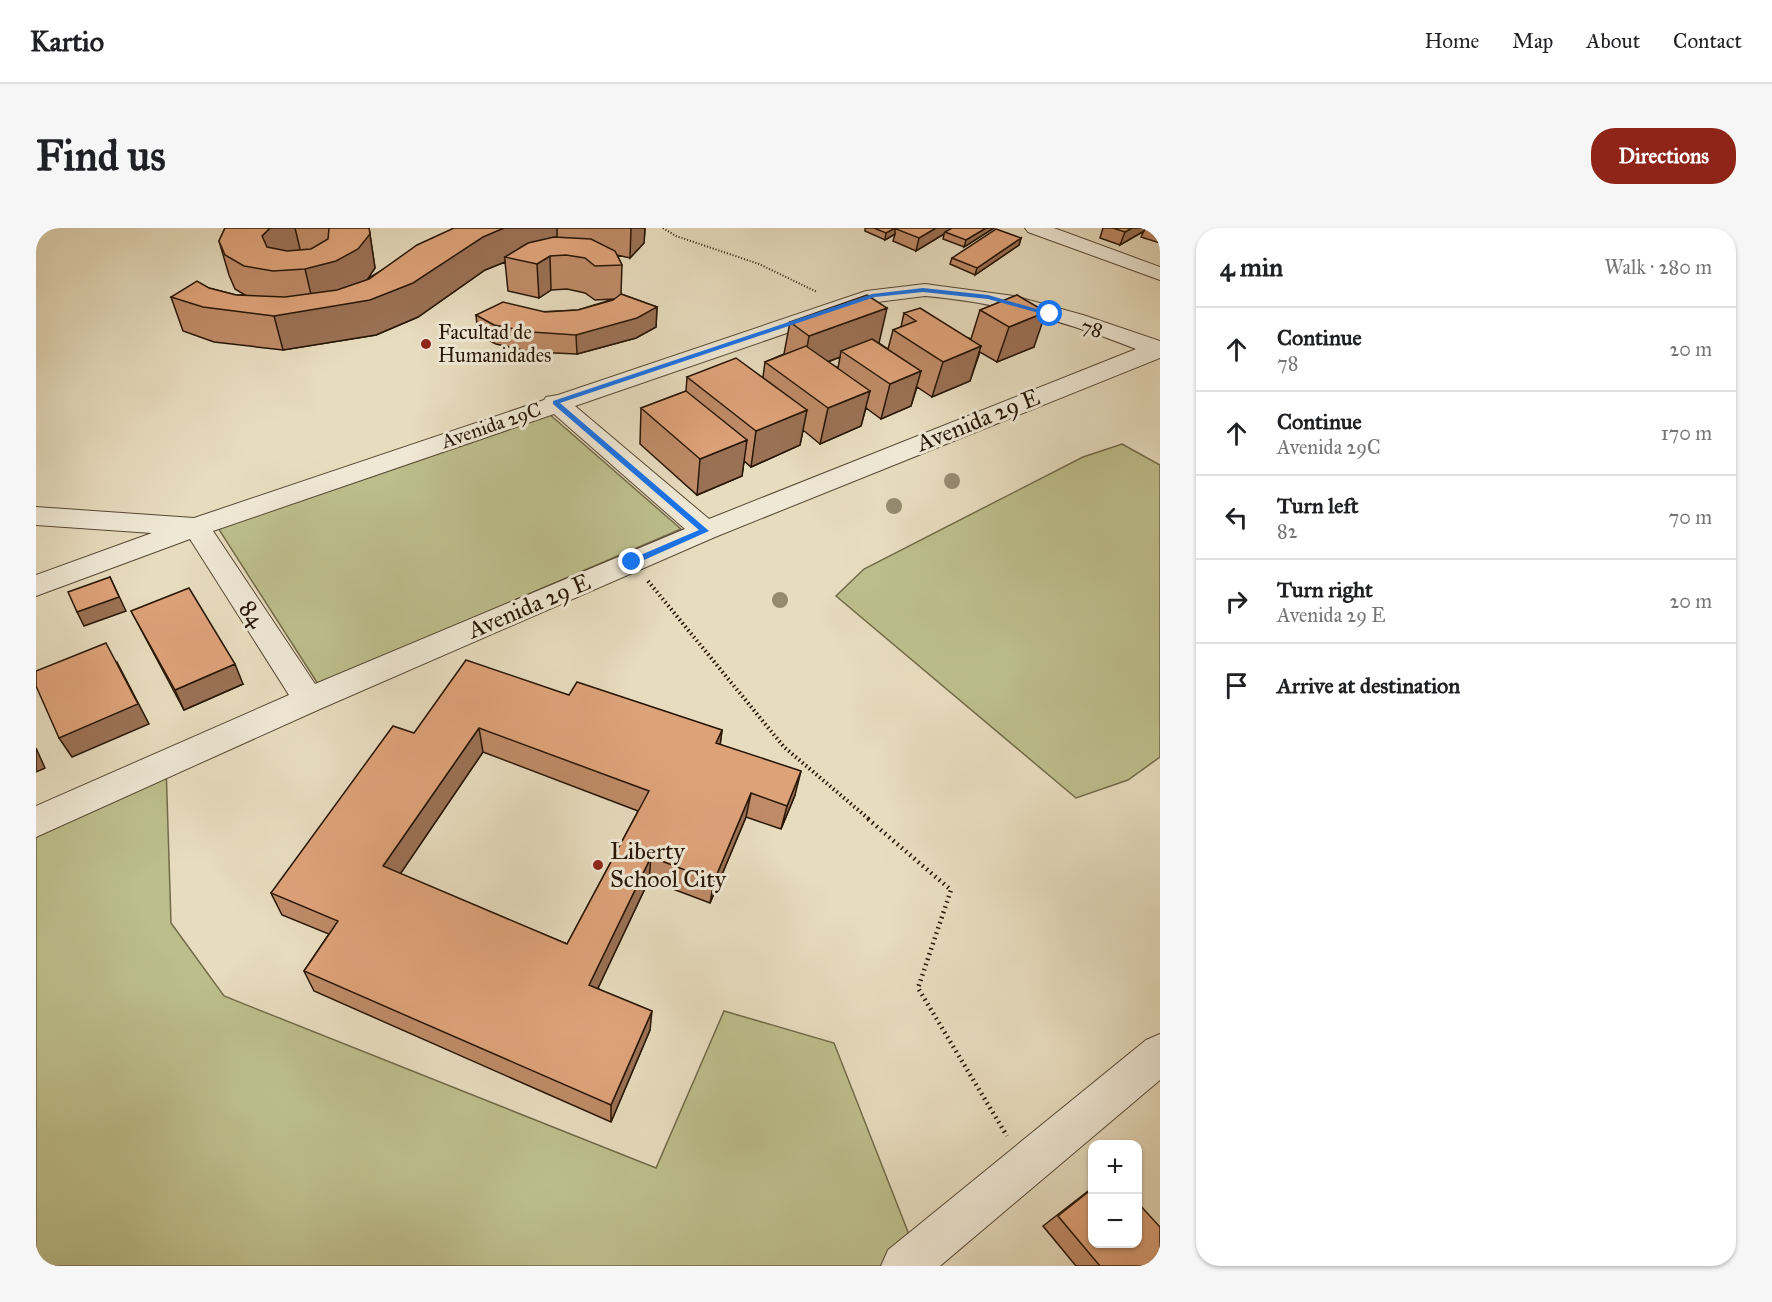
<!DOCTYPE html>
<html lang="en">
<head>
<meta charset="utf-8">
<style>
  :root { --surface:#fff; --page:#f6f6f6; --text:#202124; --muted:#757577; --line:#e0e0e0; --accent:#8f2418 }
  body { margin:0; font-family:"IM FELL Great Primer",serif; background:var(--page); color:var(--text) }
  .controls { position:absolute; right:18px; bottom:18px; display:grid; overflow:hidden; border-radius:12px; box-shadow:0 2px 4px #0004 }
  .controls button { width:54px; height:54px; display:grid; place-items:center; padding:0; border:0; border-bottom:2px solid var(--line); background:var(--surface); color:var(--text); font:30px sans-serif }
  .stop { position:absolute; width:18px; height:18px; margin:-14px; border:4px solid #1a73e8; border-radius:50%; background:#fff }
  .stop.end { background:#1a73e8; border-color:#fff; box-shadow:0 2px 6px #0008 }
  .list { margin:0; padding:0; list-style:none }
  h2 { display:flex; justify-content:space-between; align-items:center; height:78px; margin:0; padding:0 24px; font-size:26px }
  h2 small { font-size:20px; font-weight:400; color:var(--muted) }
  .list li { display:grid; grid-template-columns:39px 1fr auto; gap:18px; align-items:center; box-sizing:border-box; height:84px; padding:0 24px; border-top:2px solid var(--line) }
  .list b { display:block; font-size:22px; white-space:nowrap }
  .list p { margin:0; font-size:20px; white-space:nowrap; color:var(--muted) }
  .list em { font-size:20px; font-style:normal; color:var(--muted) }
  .icon { flex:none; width:33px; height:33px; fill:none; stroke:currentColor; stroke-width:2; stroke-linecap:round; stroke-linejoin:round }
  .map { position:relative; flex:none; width:1124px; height:1038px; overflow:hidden; border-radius:24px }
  header { display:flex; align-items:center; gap:36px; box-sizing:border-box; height:84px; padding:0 30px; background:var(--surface); border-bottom:2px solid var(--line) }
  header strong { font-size:28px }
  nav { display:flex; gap:33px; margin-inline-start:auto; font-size:21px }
  .intro { display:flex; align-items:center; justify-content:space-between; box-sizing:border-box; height:144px; padding:0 36px }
  h1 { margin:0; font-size:42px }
  .button { padding:15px 27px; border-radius:24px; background:var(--accent); color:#fff; font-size:21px; font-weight:700 }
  main { display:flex; gap:36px; padding:0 36px }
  aside { flex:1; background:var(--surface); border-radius:24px; box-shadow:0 2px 4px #0004 }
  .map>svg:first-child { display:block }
  .green { fill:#bdbe8c; stroke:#726a49; stroke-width:1.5 }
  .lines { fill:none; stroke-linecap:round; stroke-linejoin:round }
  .minor-casing { stroke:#574834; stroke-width:2 }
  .path-far2 { stroke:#271606; stroke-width:2; stroke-dasharray:1 2; stroke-linecap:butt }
  .path-far1 { stroke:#271606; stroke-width:4; stroke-dasharray:1.5 3; stroke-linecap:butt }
  .path { stroke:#271606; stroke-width:4.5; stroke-dasharray:1.5 4; stroke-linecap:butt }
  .minor { fill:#efe8d5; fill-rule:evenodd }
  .tree { fill:#968b6f }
  .wall { fill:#bf8b68; stroke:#271606; stroke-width:1.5; fill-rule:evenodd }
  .shaded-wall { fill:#9b7155; stroke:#271606; stroke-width:1.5 }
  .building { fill:#dea279; stroke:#271606; stroke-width:1.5; fill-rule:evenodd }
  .route { fill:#1a73e8 }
  .poi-dot { fill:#8f2418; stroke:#efe8d5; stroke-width:2 }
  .labels { text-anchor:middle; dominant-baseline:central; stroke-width:6; stroke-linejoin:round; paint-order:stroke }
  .far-street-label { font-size:20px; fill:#271606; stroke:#efe8d5 }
  .far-poi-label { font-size:20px; fill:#271606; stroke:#efe8d5; text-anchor:start }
  .street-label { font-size:24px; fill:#271606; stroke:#efe8d5 }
  .poi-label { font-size:24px; fill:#271606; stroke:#efe8d5; text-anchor:start }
</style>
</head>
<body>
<header>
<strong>Kartio</strong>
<nav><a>Home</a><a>Map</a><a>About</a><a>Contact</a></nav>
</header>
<div class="intro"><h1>Find us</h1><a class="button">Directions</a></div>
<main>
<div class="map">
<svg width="1124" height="1038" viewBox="0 0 1124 1038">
  <rect width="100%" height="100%" fill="#e7dcbe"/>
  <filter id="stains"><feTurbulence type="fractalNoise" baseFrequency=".00333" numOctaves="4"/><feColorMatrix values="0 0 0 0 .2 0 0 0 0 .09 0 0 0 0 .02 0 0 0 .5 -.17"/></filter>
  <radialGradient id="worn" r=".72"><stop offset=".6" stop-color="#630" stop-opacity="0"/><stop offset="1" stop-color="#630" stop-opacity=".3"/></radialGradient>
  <path class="green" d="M512,185L645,301L282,456L182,300Z
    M1086,216L1124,237V529L1092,552L1040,570L800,368L828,341L1047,229Z
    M130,536L135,695L188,768L620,940L688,783L798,815L881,1027L868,1038H0V594Z"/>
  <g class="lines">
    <g class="minor-casing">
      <path id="minor" d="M989,0H1018L1124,39V52L992,4Z
        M889,56L978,68L1047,87L1124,113V130L679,309L284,481L0,609V578L253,467L154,311L0,368V347L116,305L0,297V279L158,290L508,172L510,169L522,167L830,63ZM889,68C962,74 1032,94 1100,121L673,291L539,178L841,74ZM518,186L649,301L279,456L177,303Z
        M1124,806V852L904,1038H845L852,1022L1110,812Z"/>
    </g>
    <path class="path-far2" d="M627,0L640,8L723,36L781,64"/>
    <path class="path-far1" d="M612,353L748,519L834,592"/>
    <path class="path" d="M832,591L915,662L882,760L971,908"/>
    <use href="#minor" class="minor"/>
  </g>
  <g class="tree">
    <circle cx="916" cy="253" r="8"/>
    <circle cx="858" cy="278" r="8"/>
    <circle cx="744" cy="372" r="8"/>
  </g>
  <path class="wall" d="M189,0H333L339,40L331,51L418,0H609L608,15L594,30L581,27L586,37L585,66L621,79L620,99L600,110L541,126L496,124L460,116L442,107L440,87L542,82L578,71L559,72L549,65L531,61L515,62L503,70L472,63L469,34L449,42L382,89L340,107L247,122L178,114L147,103L135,69L173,60L200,67H209L199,61L193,47L183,13Z
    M829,0H958L928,19L907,11L908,6L880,23L857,13L859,6L849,12L829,3Z
    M1067,0H1124V15L1105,9L1108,3L1084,17L1064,10Z
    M985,10L983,17L939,47L914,36L916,30Z
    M981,67L998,119L961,134L944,124L934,153L896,169L881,159L875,178L845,191L830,180L825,198L784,216L767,202L764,217L715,239L708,233L706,248L661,267L604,216L605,180L650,163L651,149H727L729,134L748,126L754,94L843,115L852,121L857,102L865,99L868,85L935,111L944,82ZM804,129L802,140L792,134Z
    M95,383L207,456L148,482Z
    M533,467L686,502L684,516L759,567L745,601L710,589L674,675L613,652L562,760L614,802L575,894L278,763L268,743L293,706L246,687L235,665L378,505ZM447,524L602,583L531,716L364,646Z
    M1056,960V1016L1124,1038H1040L1007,998Z"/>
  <path class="shaded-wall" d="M234,0H259L265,25L234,42L226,8Z
    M333,0L339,40L329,55L277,75L269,41Z
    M468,0H521V21L469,29V34L449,42L382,89L340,107L247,122L238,88Z
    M595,0H609L608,15L594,30Z
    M859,0V6L849,12L850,5Z
    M900,0H918L909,4L908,6L880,23L883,10Z
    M950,0H958L928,19L930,12Z
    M1096,0H1109L1108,3L1084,17L1089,4Z
    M985,10L983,17L939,47L941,40Z
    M514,28L515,62L503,70L501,36Z
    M621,79L620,99L600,110L541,126L540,107Z
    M851,80L843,115L805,123L804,129L767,143L773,108Z
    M1010,84L998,119L961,134L973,99Z
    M945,118L934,153L896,169L907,134Z
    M885,143L875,178L845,191L854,156Z
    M834,163L825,198L784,216L792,180Z
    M771,182L764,217L715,239L720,203Z
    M711,212L706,248L661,267L664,231Z
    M74,349L90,383L48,398L41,384Z
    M81,434L113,496L36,529L23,510Z
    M199,436L207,456L148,482L139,462Z
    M443,500L447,524L354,661L347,638Z
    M686,502L683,527L680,515Z
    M0,520L9,540L0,544Z
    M765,543L759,567L745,601L751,578Z
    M715,565L710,589L674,675L678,653Z
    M615,629L613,652L554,777L553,757Z
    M616,783L614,802L575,894V877Z"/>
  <path class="building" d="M189,0H234L226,8L231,19L251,23L275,21L292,11L293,0H333L334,6L322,21L300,33L269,41L237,43L208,38L189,27L183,13Z
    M418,0H468L447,9L377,55L334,72L238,88L167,79L135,69L161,53L173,60L200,67L249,69L301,62L333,51L381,17Z
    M838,0H859L850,5Z
    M861,0H900L883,10L860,1Z
    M916,0H950L930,12L909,4Z
    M1077,0H1096L1089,4Z
    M960,1L985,10L941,40L916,30Z
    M518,9L555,11L579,23L586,37L559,38L549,30L530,27L514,28L501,36L469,29L492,15Z
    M585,66L621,79L601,90L540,107L495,104L458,97L440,87L467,74L509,84L542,82L577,72Z
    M831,67L851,80L773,108L754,94Z
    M981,67L1010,84L973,99L944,82Z
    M884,80L945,118L907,134L857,102L880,93L868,85Z
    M836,111L885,143L854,156L805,123Z
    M770,118L834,163L792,180L729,134Z
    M700,130L771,182L720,203L651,149Z
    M650,163L711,212L664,231L605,180Z
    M74,349L83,369L41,384L32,364Z
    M153,360L199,436L139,462L95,383Z
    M70,415L102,476L23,510L0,458V443Z
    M430,432L533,467L541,454L686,502L680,515L765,543L751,578L715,565L678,653L615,629L553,757L616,783L575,877L268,743L302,693L235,665L357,498L378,505ZM443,500L613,563L531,716L347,638Z
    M1056,961V1016H1101V974L1124,999V1038H1064L1022,988Z"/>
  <path class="route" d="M887,60L952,67L1018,86L1014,88L952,71L887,64L839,69L524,175L673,303L599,336H593V332L663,302L517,176V173L836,66Z"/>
  <g class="poi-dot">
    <circle cx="390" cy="116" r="6"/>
    <circle cx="562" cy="637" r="6"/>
  </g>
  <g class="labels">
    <g class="far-street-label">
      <text transform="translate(1056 100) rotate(19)">78</text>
      <text transform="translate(455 197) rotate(-19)">Avenida 29C</text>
    </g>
    <g class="far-poi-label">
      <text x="402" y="104">Facultad de<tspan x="402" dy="23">Humanidades</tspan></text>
    </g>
    <g class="street-label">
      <text transform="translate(942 192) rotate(-22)">Avenida 29 E</text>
      <text transform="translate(493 378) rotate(-23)">Avenida 29 E</text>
      <text transform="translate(216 386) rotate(57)">84</text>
    </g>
    <g class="poi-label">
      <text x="574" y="623">Liberty<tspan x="574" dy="28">School City</tspan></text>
    </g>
  </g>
  <rect width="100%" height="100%" filter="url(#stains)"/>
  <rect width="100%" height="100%" fill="url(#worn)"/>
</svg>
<div class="controls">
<button>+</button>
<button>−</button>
</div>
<div class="stop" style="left:1014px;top:86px"></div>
<div class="stop end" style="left:596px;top:334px"></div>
</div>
<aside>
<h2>4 min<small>Walk · 280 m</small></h2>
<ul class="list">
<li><svg class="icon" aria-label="ahead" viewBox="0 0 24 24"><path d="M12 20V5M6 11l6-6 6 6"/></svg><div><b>Continue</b><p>78</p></div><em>20 m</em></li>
<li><svg class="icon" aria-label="ahead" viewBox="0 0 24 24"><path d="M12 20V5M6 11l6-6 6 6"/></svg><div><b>Continue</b><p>Avenida 29C</p></div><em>170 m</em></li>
<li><svg class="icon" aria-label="left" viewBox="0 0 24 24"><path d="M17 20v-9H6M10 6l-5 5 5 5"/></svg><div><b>Turn left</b><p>82</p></div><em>70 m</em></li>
<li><svg class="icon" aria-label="right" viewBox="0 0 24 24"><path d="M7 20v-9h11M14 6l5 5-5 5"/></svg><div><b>Turn right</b><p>Avenida 29 E</p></div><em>20 m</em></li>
<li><svg class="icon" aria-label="arrive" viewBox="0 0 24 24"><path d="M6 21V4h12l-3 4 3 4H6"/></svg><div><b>Arrive at destination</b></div></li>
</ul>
</aside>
</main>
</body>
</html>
